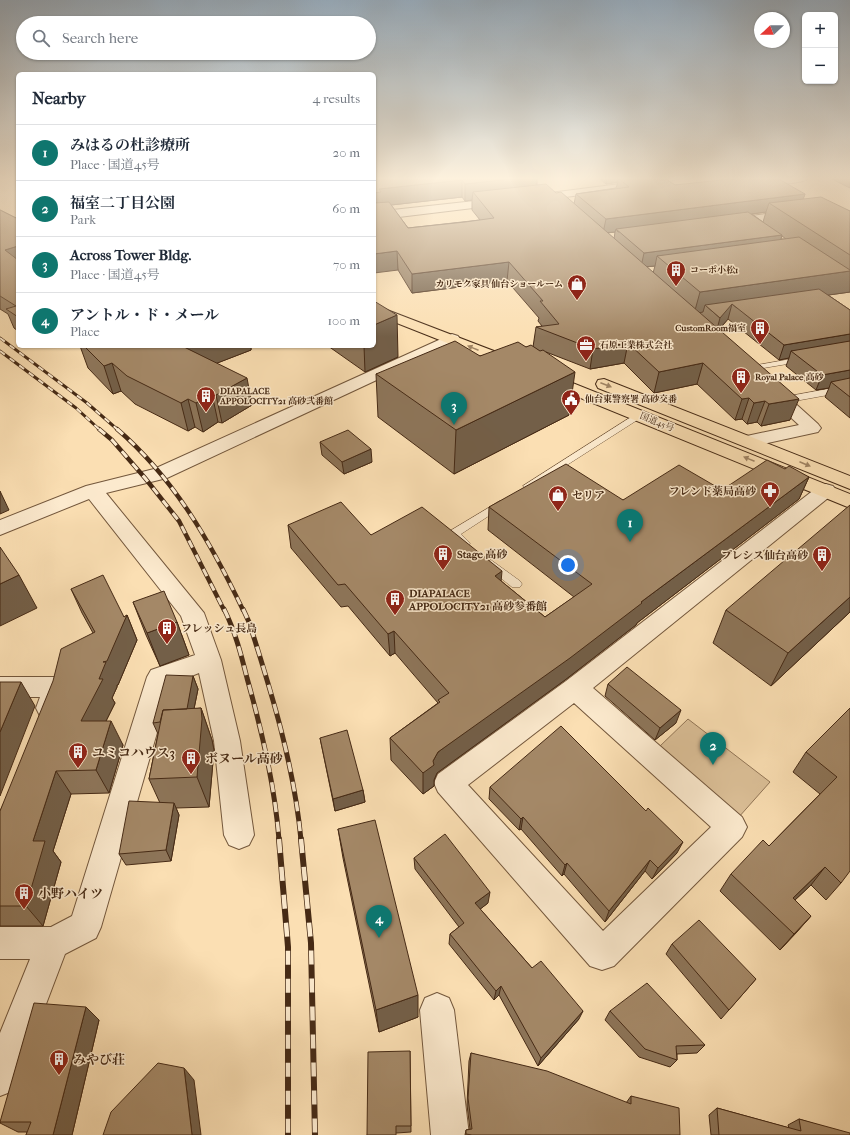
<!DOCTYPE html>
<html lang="en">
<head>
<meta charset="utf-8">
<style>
  :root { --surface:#fff; --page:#f2f2f3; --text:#1f2937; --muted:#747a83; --line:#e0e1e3; --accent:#0f766e }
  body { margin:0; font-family:"IM FELL French Canon","Noto Serif JP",serif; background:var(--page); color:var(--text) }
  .controls { position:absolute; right:12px; top:12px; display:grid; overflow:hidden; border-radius:6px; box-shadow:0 1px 3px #0004 }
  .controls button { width:36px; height:36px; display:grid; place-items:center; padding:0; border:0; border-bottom:1px solid var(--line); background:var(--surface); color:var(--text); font:20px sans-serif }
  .compass { position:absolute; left:754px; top:12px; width:36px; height:36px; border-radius:50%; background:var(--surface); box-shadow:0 1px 3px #0004; rotate:248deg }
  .you { position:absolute; left:568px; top:565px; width:14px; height:14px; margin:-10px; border:3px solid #fff; border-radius:50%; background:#1a73e8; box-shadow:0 0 0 6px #1a73e833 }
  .badge { display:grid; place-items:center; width:26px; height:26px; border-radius:50%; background:var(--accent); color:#fff; font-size:13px; font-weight:700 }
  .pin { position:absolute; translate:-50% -33px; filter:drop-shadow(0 1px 2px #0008) }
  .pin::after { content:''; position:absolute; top:21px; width:14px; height:12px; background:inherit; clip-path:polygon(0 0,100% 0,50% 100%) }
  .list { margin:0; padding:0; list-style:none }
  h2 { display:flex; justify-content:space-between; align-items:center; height:52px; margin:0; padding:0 16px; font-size:17px }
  h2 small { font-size:13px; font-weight:400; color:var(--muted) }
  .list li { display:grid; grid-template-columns:26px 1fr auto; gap:12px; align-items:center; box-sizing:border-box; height:56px; padding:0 16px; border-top:1px solid var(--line) }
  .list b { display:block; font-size:15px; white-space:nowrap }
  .list p { margin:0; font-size:13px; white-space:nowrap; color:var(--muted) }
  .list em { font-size:13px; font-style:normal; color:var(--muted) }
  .icon { flex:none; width:22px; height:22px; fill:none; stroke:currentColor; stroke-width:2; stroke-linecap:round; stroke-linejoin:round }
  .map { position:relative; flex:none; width:850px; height:1135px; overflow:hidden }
  .search { position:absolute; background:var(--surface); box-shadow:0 1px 3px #0004; left:16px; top:16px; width:360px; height:44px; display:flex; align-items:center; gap:10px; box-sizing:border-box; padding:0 14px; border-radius:22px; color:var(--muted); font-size:15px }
  .panel { position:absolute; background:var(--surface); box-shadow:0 1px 3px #0004; left:16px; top:72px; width:360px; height:276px; border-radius:6px }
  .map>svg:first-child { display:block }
  .green { fill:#dcc098; stroke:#917556 }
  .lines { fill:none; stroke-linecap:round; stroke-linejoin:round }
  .service-casing { stroke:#73573c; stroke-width:1 }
  .minor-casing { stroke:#73573c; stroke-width:2 }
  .tertiary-casing { stroke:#73573c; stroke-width:2 }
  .trunk-casing { stroke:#462a15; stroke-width:2 }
  .service { fill:#fceace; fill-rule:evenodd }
  .minor { fill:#fceace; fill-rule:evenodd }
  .tertiary { fill:#fceace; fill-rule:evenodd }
  .trunk { fill:#fbdfb3; fill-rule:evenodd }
  .rail-far3-casing { stroke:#462a15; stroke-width:3 }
  .rail-far2-casing { stroke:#462a15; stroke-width:4.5 }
  .rail-far1-casing { stroke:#462a15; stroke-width:5 }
  .rail-casing { stroke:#462a15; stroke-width:6 }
  .rail-far3 { stroke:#fceace; stroke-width:2; stroke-dasharray:6; stroke-linecap:butt }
  .rail-far2 { stroke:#fceace; stroke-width:3; stroke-dasharray:8; stroke-linecap:butt }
  .rail-far1 { stroke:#fceace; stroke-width:3.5; stroke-dasharray:10; stroke-linecap:butt }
  .rail { stroke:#fceace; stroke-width:4.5; stroke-dasharray:14; stroke-linecap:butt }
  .wall { fill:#8d7559; stroke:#462a15; fill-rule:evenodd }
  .shaded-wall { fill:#735f48; stroke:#462a15 }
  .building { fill:#a48867; stroke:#462a15 }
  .oneway { fill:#a08464 }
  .labels { text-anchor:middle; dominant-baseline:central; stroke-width:3; stroke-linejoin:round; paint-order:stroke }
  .far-poi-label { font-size:9px; font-weight:bold; fill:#462a15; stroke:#fceace; text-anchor:start }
  .far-street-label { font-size:9px; fill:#462a15; stroke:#fceace }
  .poi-label { font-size:11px; font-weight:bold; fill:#462a15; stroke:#fceace; text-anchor:start }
  .near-poi-label { font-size:13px; font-weight:bold; fill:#462a15; stroke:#fceace; text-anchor:start }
</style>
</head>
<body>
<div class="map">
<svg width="850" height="1135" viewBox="0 0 850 1135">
  <rect width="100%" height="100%" fill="#fbdfb3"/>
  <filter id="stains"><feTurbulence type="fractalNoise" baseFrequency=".005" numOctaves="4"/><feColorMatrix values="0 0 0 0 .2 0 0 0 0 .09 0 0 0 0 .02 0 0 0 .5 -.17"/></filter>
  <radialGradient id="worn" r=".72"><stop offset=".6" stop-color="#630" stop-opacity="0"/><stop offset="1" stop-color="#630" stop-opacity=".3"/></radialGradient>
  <path class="green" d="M688,719L770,782L738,818L658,748Z"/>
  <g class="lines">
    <g class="service-casing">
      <path id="service" d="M802,357H805V361L746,371L742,369L746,367Z
        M850,385V391L784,403L780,400L784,397Z
        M639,412L643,415L642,417L531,488H525L523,486Z
        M500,501L504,502L505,504L504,506L461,534L470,543L469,546C461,548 453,540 449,534L450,531Z
        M491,560L520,581L522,584L520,587H512L487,567L486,564Z"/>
    </g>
    <g class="minor-casing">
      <path id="minor" d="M809,178C805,183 767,187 762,182L764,180Z
        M794,210L800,214L798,217L729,227L723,223L729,219Z
        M452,334L458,336L460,339L458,342L167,478L106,493L204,613L221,660L240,741L254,835L249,845L239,849L229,845L224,835L214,741L199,673L171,684L101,927L96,938L65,954L13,1091L0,1096V1033L30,959H0V927H51L72,916L147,677L151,670L195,655L181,616L89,499L0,535V520L86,486L154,469Z
        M771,386L777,387L818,424L821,428L818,432L749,447L742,445L740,441L742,437L799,425L762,391L765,387Z
        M826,484L833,486L836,490L833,494L593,688L742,817L747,827L742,837L614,966L602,970L590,966L438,792L434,783L438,774L566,681L819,486ZM574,703L711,827L603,931L468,785Z
        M0,677H57L66,680L70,687L58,716L49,719L40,716L36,708L40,697H0Z
        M437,993L449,998L454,1010L469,1135H431L420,1010L425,998Z"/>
    </g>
    <g class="tertiary-casing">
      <path id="tertiary" d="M645,178H666L665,180L620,190L534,201L528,198L534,195L620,184Z
        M502,198L508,202L506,204L374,220V212Z"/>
    </g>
    <g class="trunk-casing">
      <path id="trunk" d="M374,305L520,361L522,364L520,367L514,369L508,367L374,314Z
        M545,372L850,494V508L539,381L537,377L539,373Z
        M604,379L850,476V489L598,388L596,384L598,380Z"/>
    </g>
    <use href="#service" class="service"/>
    <use href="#minor" class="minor"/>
    <use href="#tertiary" class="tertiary"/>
    <use href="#trunk" class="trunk"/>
    <g class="rail-far3-casing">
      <path id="rail-far3" d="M0,338L87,403L118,430
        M0,351L76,408L100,430"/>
    </g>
    <g class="rail-far2-casing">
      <path id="rail-far2" d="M99,429L112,440L145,478L179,521L224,610
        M117,429C174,478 211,543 243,610"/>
    </g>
    <g class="rail-far1-casing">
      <path id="rail-far1" d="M224,609C235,631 241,654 247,678C262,731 275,786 279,840
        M243,609L249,622C272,694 294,765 301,840"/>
    </g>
    <g class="rail-casing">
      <path id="rail" d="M279,839L288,947V1135
        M301,839L311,943L315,1135"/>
    </g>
    <use href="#rail-far3" class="rail-far3"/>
    <use href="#rail-far2" class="rail-far2"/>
    <use href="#rail-far1" class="rail-far1"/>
    <use href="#rail" class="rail"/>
  </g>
  <path class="wall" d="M374,178H537V185L556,193L574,204L576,194L616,188L618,182L606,184L599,178H664L675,185L805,194L803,199L850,211V292L828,295L850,310V418L825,397L829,388L816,390L786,366L789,358L779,360L728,319L719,330L790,420L761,426L757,422L747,424L742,419L735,420L697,384L654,393L624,363L590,369L546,352L569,415L454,474L378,417L376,374L480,356L526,347H533L536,327L542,326L538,321L539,318L507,281L412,293L398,270ZM462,197L465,201L472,200V210L480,220L408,228L391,205ZM766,212L763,222L752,214ZM615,232L614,239L607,233ZM782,236L786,239H781ZM655,266L653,273L646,267Z
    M830,178H850V188Z
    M0,210L18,219V331L14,328L8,314L0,309Z
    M80,346H251V350L217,363L252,405L222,423L218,422L203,432L195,427L188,431L135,404L121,391L113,394L88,368Z
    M328,346H374L398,357L365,372Z
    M320,442L372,462L344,474L322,455Z
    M785,469L809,477L799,499L637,623L636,625L565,680L437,773L434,780V786L423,794L391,760L390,738L438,703L395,653L390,656L348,606L341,607L291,548L288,525L371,535L501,581L545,617L574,597L488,530L489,507L623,500L722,490Z
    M71,589L124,617L127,615L137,640L118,685H117V687L112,698L115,703L106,721L123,745L109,793L71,794L53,851L61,862L43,926H0V811L93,633L82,613Z
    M133,602L177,622L189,655L160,666L146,635Z
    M726,610L850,612L771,686L713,643Z
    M193,676L198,689L194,709L201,708L212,740L214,750L209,807L176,808L179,815L171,861L126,865L119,854L160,803L149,779L158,734L153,723Z
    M608,684L676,723L655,740L605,696Z
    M850,708L841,883L826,900L811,885L795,900L811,916L780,950L720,891L731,874L769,846L820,794L793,772L806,752Z
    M320,738L363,790L365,802L335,811Z
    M490,787L677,853L652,879L645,871L605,922L564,874L562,876L521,829L519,830L489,799Z
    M338,829L418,1017L379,1032L343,858Z
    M414,858L488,903L480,909L532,968L579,1019L538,1066L499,995L494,1000L449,944L450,934L459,927L415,869Z
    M672,944L756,979L721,1019L666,954Z
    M610,1011L705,1045L697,1053L677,1054V1060L670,1067L639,1057L605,1020Z
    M99,1020L72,1135H26L27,1132H18L0,1123Z
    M410,1051L411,1132L367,1135Z
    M471,1053L626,1103L631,1096L680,1135H465L466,1130L470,1129L467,1105L469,1061Z
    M717,1108L789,1128L788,1125L799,1119L850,1135H711L709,1115Z"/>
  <path class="shaded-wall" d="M519,178H537L536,193L473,192L472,200L465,201V184Z
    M607,178H637H618V182L606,184Z
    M462,180V197L382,206L374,211V193L379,189Z
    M805,194L800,208L769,203L766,212L618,232L616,229L615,232L603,233L606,219Z
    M782,235L778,249L657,256L655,266L641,267L644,253Z
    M18,246V265L5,250Z
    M397,251L398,270L374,273V254Z
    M509,262L507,281L412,293V274Z
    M850,271V292L737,308L732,304L728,319L716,333L720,318L705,305L703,312L694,314L700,292Z
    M397,315L398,357L365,372L364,346H374V325Z
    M850,334V348L791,351L789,358L779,360L784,345Z
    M628,343L624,363L590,369L593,349Z
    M182,346H251V350L189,374Z
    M112,363L121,391L113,394L104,366Z
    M703,363L697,384L654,393L659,372Z
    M850,370V384L831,382L829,388L816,390L822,375Z
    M575,372L569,415L454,474L456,430Z
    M247,378L252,405L222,423L216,395Z
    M212,394L218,422L203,432L196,403Z
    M749,398L742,419L735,420L742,399Z
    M188,399L195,427L188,431L181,403Z
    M799,399L790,420L761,426L769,404Z
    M765,401L757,422L747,424L754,403Z
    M371,449L372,462L344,474L342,462Z
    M809,477L799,499L637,623L636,625L565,680L437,773L434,780V786L423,794V773L433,761L438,752L641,602Z
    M0,491L9,510L0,514Z
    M502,571L500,594L495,576Z
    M19,575L37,608L0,626V584Z
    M850,597V612L771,686L788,653Z
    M127,615L137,640L118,685H117V687L112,698L115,703L94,745L81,721L99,679L103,662Z
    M177,622L189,655L160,666L147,633Z
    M394,631L395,653L390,656L388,634Z
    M193,676L198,689L189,733L184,720Z
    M21,682L35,706L0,796V732Z
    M201,708L212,740L214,750L209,807L197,777Z
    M681,710L676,723L655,740L660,728Z
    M111,721L123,745L109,793L96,770Z
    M56,771L71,794L53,851L61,862L43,926L26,906L33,841Z
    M363,790L365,802L335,811L333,799Z
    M174,803L179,815L171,861L166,850Z
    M523,817L521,829L519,830L521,819Z
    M683,842L677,853L652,879L658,868Z
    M650,860L645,871L605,922L609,911Z
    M567,863L564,874L562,876L565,865Z
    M825,867L811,885L779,915L793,898Z
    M490,892L488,903L474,914L475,903Z
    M811,916L797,932L780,950L794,934Z
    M501,986L499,995L494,1000L496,991Z
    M418,995V1017L379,1032L376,1010Z
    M86,1007L99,1020L72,1135H53Z
    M583,1011L579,1019L538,1066L541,1058Z
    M184,1068L194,1080L201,1135H192Z"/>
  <path class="building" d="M374,178H519L465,184L462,180L379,189L381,192L374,193Z
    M618,178H664L675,185L740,178H777L805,194L606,219L576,194L629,187Z
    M546,184L556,193L561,192L799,399L769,404L765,401L754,403L749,398L742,399L703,363L659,372L628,343L593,349L536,327L559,324L540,301H543L509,262L412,274L397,251L374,254V203L389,202L408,228L465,222L494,218L473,192Z
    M821,197L850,211V255L769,203Z
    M0,210L18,219V246L5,250L18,260V317L6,309L16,306L0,296Z
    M748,212L782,235L644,253L616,229Z
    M799,237L850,270V271L700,292L657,256Z
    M819,289L850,310V334L784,345L732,304L720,318L705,305Z
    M374,301L397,315L374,325Z
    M455,341L480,356L518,342L526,347L531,345L540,351L543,350L575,372L456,430L376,374Z
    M850,341V370L822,375L791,351Z
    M84,346H183H182L247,378L216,395L212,394L196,403L188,399L181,403L127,376L112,363L104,366Z
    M850,378V397L831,382Z
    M348,430L371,449L342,462L320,442Z
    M767,460L785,469L789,466L809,477L641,602L642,603L570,658L438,752L433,761L434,765L423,773L390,738L440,702L438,700L449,693L394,631L388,634L345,584L338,585L288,525L341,502L371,535L422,507L502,571L495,576L545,617L592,584L489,507L566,464L623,500L679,465L722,490Z
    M850,505V597L788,653L726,610Z
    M0,547L19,575L0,584Z
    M103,575L124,617L127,615L107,661L103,662H106L99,679H103L81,721H111L96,770L56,771L33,841H45L26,906H0V811L53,681L61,649L95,632L71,589Z
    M164,591L177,622L147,633L133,602Z
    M627,667L681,710L660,728L608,684Z
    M166,675L193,676L187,709L163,710L160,722L153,723Z
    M0,682H21L0,732Z
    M201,708L202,719L197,777L149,779L163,710Z
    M850,708V871L841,883L825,867L793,898L811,916L794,934L731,874L763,840L769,846L837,777L806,752Z
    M561,726L646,811L648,808L683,842L658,868L650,860L609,911L567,863L565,865L523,817L521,819L490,787Z
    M347,730L363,790L333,799L320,738Z
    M129,801L174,803L166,850L119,854Z
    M375,820L418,995L376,1010L338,829Z
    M445,834L490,892L475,903L532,968L541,961L583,1011L541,1058L501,986L496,991L450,934L464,923L414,858Z
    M699,920L756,979L729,1010L672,944Z
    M647,983L705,1045L676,1046L677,1060L645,1049L610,1011Z
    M34,1003L86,1007L53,1135H26L31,1122H0Z
    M410,1051L411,1126H396V1135H367L368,1052Z
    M471,1053L547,1071L631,1104V1096L679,1108L680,1135H472L466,1134V1130L472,1129L468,1098Z
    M158,1063L184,1068L192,1135H103L111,1112Z
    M717,1108L801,1131L799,1119L850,1133V1135H719Z"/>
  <defs><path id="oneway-solid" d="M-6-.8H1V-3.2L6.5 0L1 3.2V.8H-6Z"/></defs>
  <g class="oneway">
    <use href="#oneway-solid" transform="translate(473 348) rotate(-158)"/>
    <use href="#oneway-solid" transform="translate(606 385) rotate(21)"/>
    <use href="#oneway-solid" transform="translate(749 459) rotate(-158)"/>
    <use href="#oneway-solid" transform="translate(805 464) rotate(23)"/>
  </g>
  <linearGradient id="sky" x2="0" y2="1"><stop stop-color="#97acbd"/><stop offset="0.53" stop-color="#fdf1dd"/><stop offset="1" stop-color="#fdf1dd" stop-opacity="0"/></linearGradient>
  <rect width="850" height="337" fill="url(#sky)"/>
  <defs>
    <g id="building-pin" transform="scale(1)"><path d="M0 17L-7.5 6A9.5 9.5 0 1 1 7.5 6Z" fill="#8f2418" stroke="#fceace"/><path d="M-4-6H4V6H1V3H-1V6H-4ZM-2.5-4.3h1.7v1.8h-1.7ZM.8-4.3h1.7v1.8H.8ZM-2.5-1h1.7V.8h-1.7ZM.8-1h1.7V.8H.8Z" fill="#fff"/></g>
    <g id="shop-pin" transform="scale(1)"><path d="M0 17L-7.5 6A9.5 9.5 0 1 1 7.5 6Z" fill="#8f2418" stroke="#fceace"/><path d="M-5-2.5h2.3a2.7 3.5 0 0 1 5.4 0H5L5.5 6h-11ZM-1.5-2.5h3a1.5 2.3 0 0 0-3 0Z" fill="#fff"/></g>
    <g id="office-pin" transform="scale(1)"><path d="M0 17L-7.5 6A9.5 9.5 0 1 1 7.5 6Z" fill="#8f2418" stroke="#fceace"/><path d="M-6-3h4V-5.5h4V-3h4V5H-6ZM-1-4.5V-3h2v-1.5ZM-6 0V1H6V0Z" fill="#fff"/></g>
    <g id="civic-pin" transform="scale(1)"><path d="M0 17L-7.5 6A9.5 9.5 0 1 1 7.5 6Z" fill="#8f2418" stroke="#fceace"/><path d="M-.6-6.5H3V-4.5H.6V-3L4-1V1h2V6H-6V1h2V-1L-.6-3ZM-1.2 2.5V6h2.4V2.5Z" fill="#fff"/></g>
    <g id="pharmacy-pin" transform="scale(1)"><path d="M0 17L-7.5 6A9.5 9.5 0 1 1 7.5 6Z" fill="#8f2418" stroke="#fceace"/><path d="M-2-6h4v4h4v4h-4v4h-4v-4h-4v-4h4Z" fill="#fff"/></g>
  </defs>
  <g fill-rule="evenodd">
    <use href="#building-pin" x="676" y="270"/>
    <use href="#shop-pin" x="577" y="284"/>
    <use href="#building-pin" x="760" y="328"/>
    <use href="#office-pin" x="586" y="345"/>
    <use href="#building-pin" x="741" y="377"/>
    <use href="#building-pin" x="206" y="396"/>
    <use href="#civic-pin" x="571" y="399"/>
    <use href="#pharmacy-pin" x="770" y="491"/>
    <use href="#shop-pin" x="558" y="495"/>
    <use href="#building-pin" x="443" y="554"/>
    <use href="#building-pin" x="822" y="555"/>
    <use href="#building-pin" x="395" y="599"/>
    <use href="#building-pin" x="167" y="628"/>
    <use href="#building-pin" x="78" y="752"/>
    <use href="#building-pin" x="191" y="758"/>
    <use href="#building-pin" x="24" y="893"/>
    <use href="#building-pin" x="59" y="1059"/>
  </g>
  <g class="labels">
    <g class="far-poi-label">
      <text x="690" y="270">コーポ小松1</text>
      <text x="563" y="284" text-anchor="end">カリモク家具 仙台ショールーム</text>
      <text x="746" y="328" text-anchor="end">CustomRoom福室</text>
      <text x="600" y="345">石原工業株式会社</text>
      <text x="755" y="377">Royal Palace 高砂</text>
      <text x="220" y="391">DIAPALACE<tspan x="220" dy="10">APPOLOCITY21 高砂弐番館</tspan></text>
      <text x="585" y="399">仙台東警察署 高砂交番</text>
    </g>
    <g class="far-street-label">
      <text transform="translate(657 422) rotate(22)">国道45号</text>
    </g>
    <g class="poi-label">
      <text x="756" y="491" text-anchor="end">フレンド薬局高砂</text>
      <text x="572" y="495">セリア</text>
      <text x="457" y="554">Stage 高砂</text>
      <text x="808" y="555" text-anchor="end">プレシス仙台高砂</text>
      <text x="409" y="593">DIAPALACE<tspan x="409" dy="13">APPOLOCITY21 高砂参番館</tspan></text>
      <text x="181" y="628">フレッシュ長島</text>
    </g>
    <g class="near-poi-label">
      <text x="92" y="752">ユミコハウス3</text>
      <text x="205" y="758">ボヌール高砂</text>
      <text x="38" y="893">小野ハイツ</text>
      <text x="73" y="1059">みやび荘</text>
    </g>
  </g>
  <rect width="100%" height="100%" filter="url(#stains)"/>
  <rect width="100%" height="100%" fill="url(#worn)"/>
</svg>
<div class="controls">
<button>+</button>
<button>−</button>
</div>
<svg class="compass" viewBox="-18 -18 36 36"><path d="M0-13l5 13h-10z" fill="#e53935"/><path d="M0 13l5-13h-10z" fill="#747a83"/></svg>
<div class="you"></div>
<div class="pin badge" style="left:630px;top:542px">1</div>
<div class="pin badge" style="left:713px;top:765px">2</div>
<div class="pin badge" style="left:454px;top:425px">3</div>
<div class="pin badge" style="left:379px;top:938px">4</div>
<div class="search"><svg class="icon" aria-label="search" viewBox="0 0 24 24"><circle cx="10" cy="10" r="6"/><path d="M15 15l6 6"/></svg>Search here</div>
<section class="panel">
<h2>Nearby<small>4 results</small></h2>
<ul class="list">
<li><span class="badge">1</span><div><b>みはるの杜診療所</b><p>Place · 国道45号</p></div><em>20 m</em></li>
<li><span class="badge">2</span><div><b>福室二丁目公園</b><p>Park</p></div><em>60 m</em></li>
<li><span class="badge">3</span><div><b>Across Tower Bldg.</b><p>Place · 国道45号</p></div><em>70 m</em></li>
<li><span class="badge">4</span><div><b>アントル・ド・メール</b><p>Place</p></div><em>100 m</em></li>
</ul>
</section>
</div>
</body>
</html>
